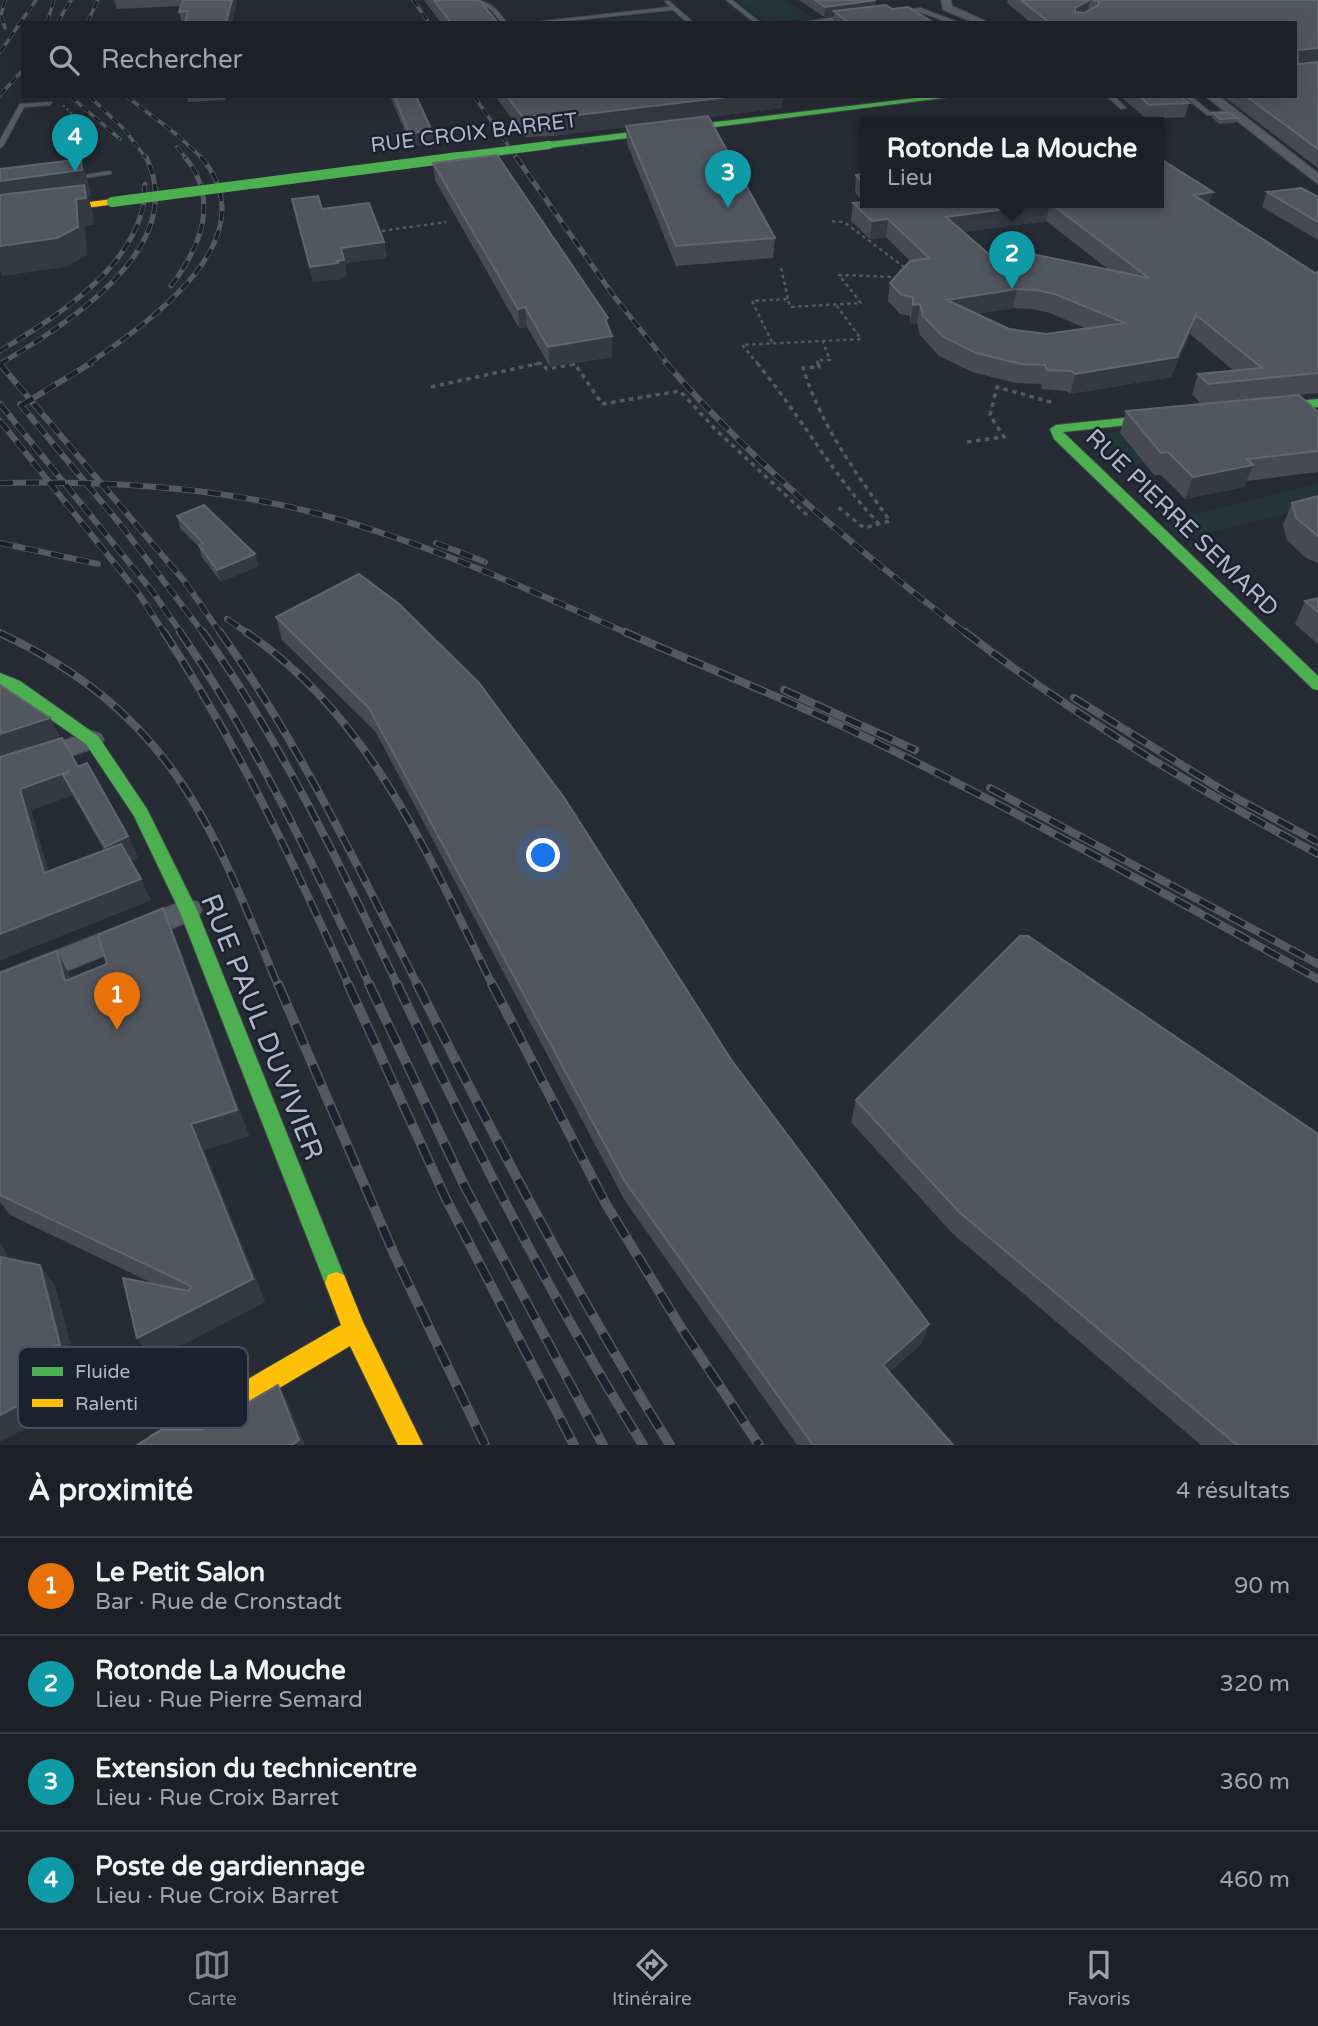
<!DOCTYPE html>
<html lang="fr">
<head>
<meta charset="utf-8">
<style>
  :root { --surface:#1d2027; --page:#25282f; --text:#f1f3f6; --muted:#a0a3a7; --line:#3b3e44; --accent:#818693 }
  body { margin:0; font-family:"Varela Round",sans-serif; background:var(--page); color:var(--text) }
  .you { position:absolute; left:544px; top:856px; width:24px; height:24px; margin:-18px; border:5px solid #fff; border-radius:50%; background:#1a73e8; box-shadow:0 0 0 10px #1a73e833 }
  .badge { display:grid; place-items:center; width:46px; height:46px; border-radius:50%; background:var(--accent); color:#fff; font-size:23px; font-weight:700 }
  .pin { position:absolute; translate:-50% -58px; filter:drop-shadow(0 2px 4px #0008) }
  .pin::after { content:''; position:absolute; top:37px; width:24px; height:21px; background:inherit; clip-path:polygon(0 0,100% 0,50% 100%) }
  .popup { position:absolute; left:860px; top:117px; width:304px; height:91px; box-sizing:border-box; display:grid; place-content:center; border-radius:0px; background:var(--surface); filter:drop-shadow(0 2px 5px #0005); font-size:23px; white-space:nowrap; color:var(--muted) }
  .popup b { font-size:26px; color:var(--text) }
  .popup::after { content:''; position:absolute; left:50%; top:100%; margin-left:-14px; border:14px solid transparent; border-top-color:var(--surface) }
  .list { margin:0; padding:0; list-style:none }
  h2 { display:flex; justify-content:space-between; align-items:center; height:91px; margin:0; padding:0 28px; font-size:30px }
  h2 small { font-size:23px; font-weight:400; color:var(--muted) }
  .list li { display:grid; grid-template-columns:46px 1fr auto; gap:21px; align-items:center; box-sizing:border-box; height:98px; padding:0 28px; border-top:2px solid var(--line) }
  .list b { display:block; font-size:26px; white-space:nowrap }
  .list p { margin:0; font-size:23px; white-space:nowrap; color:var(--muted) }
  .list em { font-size:23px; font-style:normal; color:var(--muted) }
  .icon { flex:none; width:38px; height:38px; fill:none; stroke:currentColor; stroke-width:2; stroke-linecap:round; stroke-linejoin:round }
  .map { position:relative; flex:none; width:1318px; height:1445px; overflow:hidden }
  .search { position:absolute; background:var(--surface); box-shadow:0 7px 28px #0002; left:21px; right:21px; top:21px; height:77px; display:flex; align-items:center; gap:18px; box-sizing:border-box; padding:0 24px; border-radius:0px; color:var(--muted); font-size:26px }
  .sheet { height:483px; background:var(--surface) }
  nav { display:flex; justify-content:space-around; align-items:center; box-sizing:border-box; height:98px; border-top:2px solid var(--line); background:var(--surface); font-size:19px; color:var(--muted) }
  nav a { display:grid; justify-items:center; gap:4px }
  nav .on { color:var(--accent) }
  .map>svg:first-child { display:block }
  .green { fill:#243539 }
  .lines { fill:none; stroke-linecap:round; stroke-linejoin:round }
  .lane-casing { stroke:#43464d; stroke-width:2 }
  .street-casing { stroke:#43464d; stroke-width:2 }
  .fast-casing { stroke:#43464d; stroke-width:2 }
  .slow-casing { stroke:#43464d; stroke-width:2 }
  .path-far2 { stroke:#555960; stroke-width:2; stroke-dasharray:2.5 2.5; stroke-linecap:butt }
  .path-far1 { stroke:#555960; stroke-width:2.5; stroke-dasharray:3.5 3.5; stroke-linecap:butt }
  .path { stroke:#555960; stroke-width:3.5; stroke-dasharray:4.5 4.5; stroke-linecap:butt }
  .lane { fill:#575b63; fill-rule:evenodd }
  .street { fill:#575b63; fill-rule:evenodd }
  .fast { fill:#4caf50; fill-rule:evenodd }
  .slow { fill:#ffc107; fill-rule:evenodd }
  .rail-far4-casing { stroke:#565960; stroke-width:3.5 }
  .rail-far3-casing { stroke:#565960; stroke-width:5 }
  .rail-far2-casing { stroke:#565960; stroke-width:6 }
  .rail-far1-casing { stroke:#565960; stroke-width:8 }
  .rail-casing { stroke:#565960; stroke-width:10 }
  .rail-far4 { stroke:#1b212e; stroke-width:2.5; stroke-dasharray:8; stroke-linecap:butt }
  .rail-far3 { stroke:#1b212e; stroke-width:3.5; stroke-dasharray:10; stroke-linecap:butt }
  .rail-far2 { stroke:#1b212e; stroke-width:4.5; stroke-dasharray:13; stroke-linecap:butt }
  .rail-far1 { stroke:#1b212e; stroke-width:5; stroke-dasharray:17; stroke-linecap:butt }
  .rail { stroke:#1b212e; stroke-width:7; stroke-dasharray:22; stroke-linecap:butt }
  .fast-bridge-far1-casing { stroke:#43464d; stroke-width:9; stroke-linecap:butt }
  .fast-bridge-casing { stroke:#43464d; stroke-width:10; stroke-linecap:butt }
  .fast-bridge-far1 { stroke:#4caf50; stroke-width:8 }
  .fast-bridge { stroke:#4caf50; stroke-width:10 }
  .wall { fill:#474a53; fill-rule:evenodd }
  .shaded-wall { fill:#353941 }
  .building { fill:#52565f; stroke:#61656f; stroke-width:2; fill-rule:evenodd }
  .labels { text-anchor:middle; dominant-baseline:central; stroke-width:5; stroke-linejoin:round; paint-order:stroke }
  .far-street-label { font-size:21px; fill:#b1b7c6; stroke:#1b212e }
  .street-label { font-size:24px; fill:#b1b7c6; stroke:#1b212e }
  .near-street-label { font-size:28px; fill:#b1b7c6; stroke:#1b212e }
  .key { fill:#1b212e; stroke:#484e5c; stroke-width:2 }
  .key-label { font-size:19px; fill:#b1b7c6 }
</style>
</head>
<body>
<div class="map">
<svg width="1318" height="1445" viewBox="0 0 1318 1445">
  <rect width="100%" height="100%" fill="#272b34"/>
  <path class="green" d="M736,0H784L813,18L765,22Z
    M670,13L682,22L574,23Z
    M1118,431L1143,462L1115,466L1092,443L1095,435Z
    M1318,484V506L1181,540L1162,522Z"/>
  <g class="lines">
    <g class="lane-casing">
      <path id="lane" d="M474,0C490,0 499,12 507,23H502L490,9Z
        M726,0H732L761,23H755Z
        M665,1H669L694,23H688L673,10L546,23H526L670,7Z
        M920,8L958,22V23H950L920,12L900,14L897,12Z
        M850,15L852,18L823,23H798Z
        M1107,96H1114L1126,108L1121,109Z
        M1184,96H1191L1210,112L1232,111L1235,113L1232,115H1207Z
        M52,102L50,105L24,107L3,146L0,148V140L20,104Z
        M109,171L111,172V174L71,180L68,178Z"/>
    </g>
    <g class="street-casing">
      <path id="street" d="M941,0H951L952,6L990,23H975L943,10Z
        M1205,96H1219L1318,173V184Z
        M92,731L101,734L104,740L101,746L0,780V762Z
        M188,899L198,902L202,910L198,918L0,998V972Z"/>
    </g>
    <g class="fast-casing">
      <path id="fast" d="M933,96H958L549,148L545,145L549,142Z
        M1318,399V407L1261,412L1255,408L1261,404Z
        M1171,413L1175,414V420L1063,432L1318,676V690L1313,689L1054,439L1050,429L1056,425Z
        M0,673L20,681L98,736L147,809L197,910L347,1283L344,1291L336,1294L328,1291L179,910L134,816L86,744L0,684Z"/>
    </g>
    <g class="slow-casing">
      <path id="slow" d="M112,199L117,202L115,204L0,220V214Z
        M336,1272L344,1275L363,1322L423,1445H398L350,1346L183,1445H147L150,1436L341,1325L325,1283L328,1275Z"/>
    </g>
    <path class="path-far2" d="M63,105L80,122L67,125"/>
    <path class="path-far1" d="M382,231L446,222
      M781,268L788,299
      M772,342L752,301L788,299L790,307L861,303L839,275L896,277L904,267L844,222L829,221
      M534,364H542
      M572,364H575
      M758,364L742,345L861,339L837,306
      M818,364L817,360H830L823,342"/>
    <path class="path" d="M757,363C800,415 832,474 878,523
      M818,363L819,367L803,368C821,425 855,472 890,521L864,528L837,506
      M431,387L541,363L547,369L575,364L602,404L680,391L716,430L807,515
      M967,442L1004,437L990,415L997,387L1054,403"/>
    <use href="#lane" class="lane"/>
    <use href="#street" class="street"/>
    <use href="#fast" class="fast"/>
    <use href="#slow" class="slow"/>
    <g class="rail-far4-casing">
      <path id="rail-far4" d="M5,0L1,15L5,28
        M413,0L429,23
        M47,23L54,0
        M57,23L71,0
        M87,23L98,0
        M0,52L36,0
        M0,95L23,70
        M70,96L120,139
        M89,96L124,129L146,158
        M126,96L176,134L202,158
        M474,96L517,158
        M177,147L186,158"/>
    </g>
    <g class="rail-far3-casing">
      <path id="rail-far3" d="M516,157L613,295L668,364
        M171,286C201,246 220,200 185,157
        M0,351C53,318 124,276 142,211C145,203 144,193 145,184
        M0,364C65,325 191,248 146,157
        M88,364C149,322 271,239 201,157"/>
    </g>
    <g class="rail-far2-casing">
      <path id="rail-far2" d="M666,363C755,465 860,552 967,634
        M0,364L185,582L221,634
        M0,404L152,591L182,634
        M20,404L120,524L204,634
        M22,405L91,363
        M0,421L139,594L165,634
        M0,483C105,481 209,486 311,512C421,540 525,588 629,634
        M0,543L98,564
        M436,543L485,562
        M227,619L249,634"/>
    </g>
    <g class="rail-far1-casing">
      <path id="rail-far1" d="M164,632C239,747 293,861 349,986
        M180,632C257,743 313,864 370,986
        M203,632C281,742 340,864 398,986
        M220,632C299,743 357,865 418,986
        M246,632C371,716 428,856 493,986
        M625,632C702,666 782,697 859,734C1015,810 1166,894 1318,979
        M965,632C1076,717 1195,788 1318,854
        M0,633C171,713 211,822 278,986
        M784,690L915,750
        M1074,698L1227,793L1318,842
        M990,788L1318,964"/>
    </g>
    <g class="rail-casing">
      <path id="rail" d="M278,984L394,1254L485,1445
        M348,984L446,1199L574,1445
        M369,984L465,1187L603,1445
        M397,984C472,1142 550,1297 643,1445
        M417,984C496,1141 577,1296 670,1445
        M492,984L606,1204L680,1326L759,1445"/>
    </g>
    <use href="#rail-far4" class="rail-far4"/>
    <use href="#rail-far3" class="rail-far3"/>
    <use href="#rail-far2" class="rail-far2"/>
    <use href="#rail-far1" class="rail-far1"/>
    <use href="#rail" class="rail"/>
    <g class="fast-bridge-far1-casing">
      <path id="fast-bridge-far1" d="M446,158L549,145"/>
    </g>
    <g class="fast-bridge-casing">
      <path id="fast-bridge" d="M112,202L459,157"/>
    </g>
    <use href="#fast-bridge-far1" class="fast-bridge-far1"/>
    <use href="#fast-bridge" class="fast-bridge"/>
  </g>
  <path class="wall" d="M114,0H237L232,23H182L179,12L181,6L117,9Z
    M424,0H479L498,23H441Z
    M799,0H876L875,6L892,9L934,23H833L834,16L824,17Z
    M1008,0H1318L1298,63L1318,62V168L1223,96H1295V23H1031L1007,3Z
    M187,96H226L225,100L188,102Z
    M390,96H416L434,144L411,146Z
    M495,96H783L782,108L709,117L775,238L773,258L676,266L627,144L626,127L554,136L525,137Z
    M1120,96H1180L1189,103L1185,117L1146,119Z
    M1213,113L1237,118L1235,123L1219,124L1212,118Z
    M433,163L608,318V328L612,336V357L550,367L527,327L519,328L435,180Z
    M865,173V203H1159L1209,205L1315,273L1318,272V393L1211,403L1318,412V472L1247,481L1244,487L1185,499L1161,475H1154L1120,433L1126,411L1201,404L1192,394L1198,374L1234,371L1190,334L1171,377L1070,394L1066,391L1042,389L1041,384L1016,383L972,372L939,356L920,335L917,323L910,324V316L900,314L888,301L890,283L910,261L886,237L870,239L851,221L853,203L862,202L855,192L856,175ZM1046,221L1109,270L991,256L963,232ZM1013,308L1032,309L1050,313L1087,329L1046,334L1009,329L976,314Z
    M1267,192L1318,197V240L1262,207Z
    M292,199L322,209L384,242L387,258L345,263L347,276L340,277L341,279L313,282Z
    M1318,496V563L1306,558L1287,540L1283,525L1292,503Z
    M177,516L259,566L221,582L202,557L199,547L180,528Z
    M1318,598V644L1295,624L1305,601Z
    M276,617L732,1061L929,1324L922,1343L889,1372L953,1445H797L625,1201L375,731L282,640Z
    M0,685L50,718L60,738L78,767L128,836L138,858L131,861L151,900L0,960ZM73,795L104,850L48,871L31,810Z
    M175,936L249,1136L204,1150L265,1302L153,1360L137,1338L154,1284L10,1215L0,1202V973L72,979Z
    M856,1100L1318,1445H1201L952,1233L851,1122Z"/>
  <path class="shaded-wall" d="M232,0H237L232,23H226Z
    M876,0L875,10L834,11V16L824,17L825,7Z
    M1090,0L1088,12L1073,21L1075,8Z
    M1318,48V61L1295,63L1297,50Z
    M736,96H783L782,108L554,136L553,118Z
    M432,131L434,144L411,146L409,133Z
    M81,159L89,186L91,196L88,197L93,212L94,225L85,226L87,255L66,267L2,276L0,269V246L76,199L0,210V181Z
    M1213,192L1208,210L1194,195Z
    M1050,203L1046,221L943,235L946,217Z
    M888,219L886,237L870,239L872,221Z
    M384,242L387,258L345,263L347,276L340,277L341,279L313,282L310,267L337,261L341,248Z
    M1017,289L1013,308L944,319L947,300Z
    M920,304L917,323L910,324L913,305Z
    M525,307L527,327L519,328L518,309Z
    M1196,315L1190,334L1171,377L1070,394L1075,374Z
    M608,318L609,337L612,336V357L550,367L548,347Z
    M1253,465L1244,487L1185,499L1193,477Z
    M255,554L259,566L221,582L217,570Z
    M50,718L60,739L0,759V734Z
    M70,771L63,775L73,795L31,810L55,894L44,873L20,789Z
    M128,836L138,858L114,869L105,847Z
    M141,879L151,900L0,960V934Z
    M163,908L175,936L249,1136L204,1150L265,1302L153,1360L137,1338L253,1279L191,1124Z
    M57,951L71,978L80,1008L65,981Z
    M0,1243L5,1249L12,1276L0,1262Z
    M40,1265L55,1285L76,1363L70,1365L79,1400L0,1442V1415L54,1346Z
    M929,1324L922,1343L877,1383L883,1365Z
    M278,1385L288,1403L305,1445H292Z"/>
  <path class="building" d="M183,0H232L226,23H185L188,11L179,12Z
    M434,0H479L498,23H451Z
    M815,0H876L825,7Z
    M1021,0H1089L1075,8V12L1084,13L1098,5L1099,1L1093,0H1318V48L1297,50L1298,64L1318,62V149L1246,96H1295V23H1050Z
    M886,5L892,9L908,7L934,23H849L834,11Z
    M394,96H416L432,131L409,133Z
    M507,96H736L553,118L524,119Z
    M1139,96H1180L1189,103L1149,105Z
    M1213,113H1230L1237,118L1220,119Z
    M708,116L775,238L676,246L626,126Z
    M497,155L608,318L605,319L612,336L548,347L525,307L518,309L433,163Z
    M1159,158L1213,192L1194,195L1315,273L1318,272V373L1208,384L1198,374L1262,368L1196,315L1177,357L1075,374L1071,371L1047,370L1045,365L1021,364L976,353L942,336L923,316L920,304L913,305V297L902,295L890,283L910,261L929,258L888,219L872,221L853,203L865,202V203H1049L946,217L991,256L1032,254L1149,278L1050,203H1159ZM1017,289L1036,290L1055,294L1125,323L1046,334L1009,329L947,300Z
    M81,159L82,170L0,181V169Z
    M865,173V186L856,175Z
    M84,185L86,198L76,199L78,227L57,238L0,246V195Z
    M1301,188L1318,197V222L1267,192Z
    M318,196L322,209L369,203L384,242L341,248L344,260L337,261L338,263L310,267L292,199Z
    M1299,395L1318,412V451L1247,459L1253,465L1193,477L1168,452L1161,453L1126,411Z
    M1318,496V536L1296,518L1292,503Z
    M204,505L255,554L217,570L199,545L203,543L177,516Z
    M359,574L398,603L479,683L565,799L732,1061L929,1324L883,1365L953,1445H813L624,1180L369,708L276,617Z
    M1318,598V612L1305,601Z
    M0,685L50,718L0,734Z
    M62,738L78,767L87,763L128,836L105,847L63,775L70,771L20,789L44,873L121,844L141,879L0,934V757Z
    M163,908L237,1110L191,1124L253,1279L137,1338L123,1278L189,1291L191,1286L0,1195V973L57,951L65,981L107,964L98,935Z
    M1020,936H1028L1318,1134V1445H1237L959,1212L856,1100Z
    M0,1257L40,1265L60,1345L54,1346L63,1382L0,1415Z
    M278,1385L299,1440L292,1445H137L162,1430H201Z"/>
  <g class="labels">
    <g class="far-street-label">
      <text transform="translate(474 133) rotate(-7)">RUE CROIX BARRET</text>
    </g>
    <g class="street-label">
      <text transform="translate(1182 523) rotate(44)">RUE PIERRE SEMARD</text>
    </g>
    <g class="near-street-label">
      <text transform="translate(262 1027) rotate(68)">RUE PAUL DUVIVIER</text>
    </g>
  </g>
  <rect x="18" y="1347" width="230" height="81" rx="10" class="key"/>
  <rect x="32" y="1367" width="31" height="9" fill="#4caf50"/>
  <rect x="32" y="1399" width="31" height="8" fill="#ffc107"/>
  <g class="key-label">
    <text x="75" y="1378">Fluide</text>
    <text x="75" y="1410">Ralenti</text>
  </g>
</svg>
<div class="you"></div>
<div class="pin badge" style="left:117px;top:1030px;background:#e8710a">1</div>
<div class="pin badge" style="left:1012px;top:289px;background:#0f9aa8">2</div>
<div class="popup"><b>Rotonde La Mouche</b>Lieu</div>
<div class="pin badge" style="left:728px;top:208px;background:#0f9aa8">3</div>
<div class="pin badge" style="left:75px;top:172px;background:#0f9aa8">4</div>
<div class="search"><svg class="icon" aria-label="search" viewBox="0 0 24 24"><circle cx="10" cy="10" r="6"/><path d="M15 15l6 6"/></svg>Rechercher</div>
</div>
<section class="sheet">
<h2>À proximité<small>4 résultats</small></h2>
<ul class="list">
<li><span class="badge" style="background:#e8710a">1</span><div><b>Le Petit Salon</b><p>Bar · Rue de Cronstadt</p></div><em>90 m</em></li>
<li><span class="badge" style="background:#0f9aa8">2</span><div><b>Rotonde La Mouche</b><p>Lieu · Rue Pierre Semard</p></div><em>320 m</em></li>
<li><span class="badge" style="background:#0f9aa8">3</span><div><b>Extension du technicentre</b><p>Lieu · Rue Croix Barret</p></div><em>360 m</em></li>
<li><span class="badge" style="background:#0f9aa8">4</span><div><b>Poste de gardiennage</b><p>Lieu · Rue Croix Barret</p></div><em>460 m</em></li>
</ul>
</section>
<nav>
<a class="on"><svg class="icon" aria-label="map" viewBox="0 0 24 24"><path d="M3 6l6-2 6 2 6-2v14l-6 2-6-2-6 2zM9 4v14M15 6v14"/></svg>Carte</a>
<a><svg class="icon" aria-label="directions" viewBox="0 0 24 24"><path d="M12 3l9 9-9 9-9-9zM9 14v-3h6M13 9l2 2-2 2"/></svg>Itinéraire</a>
<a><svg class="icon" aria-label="saved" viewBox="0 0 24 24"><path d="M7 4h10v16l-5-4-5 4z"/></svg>Favoris</a>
</nav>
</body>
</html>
